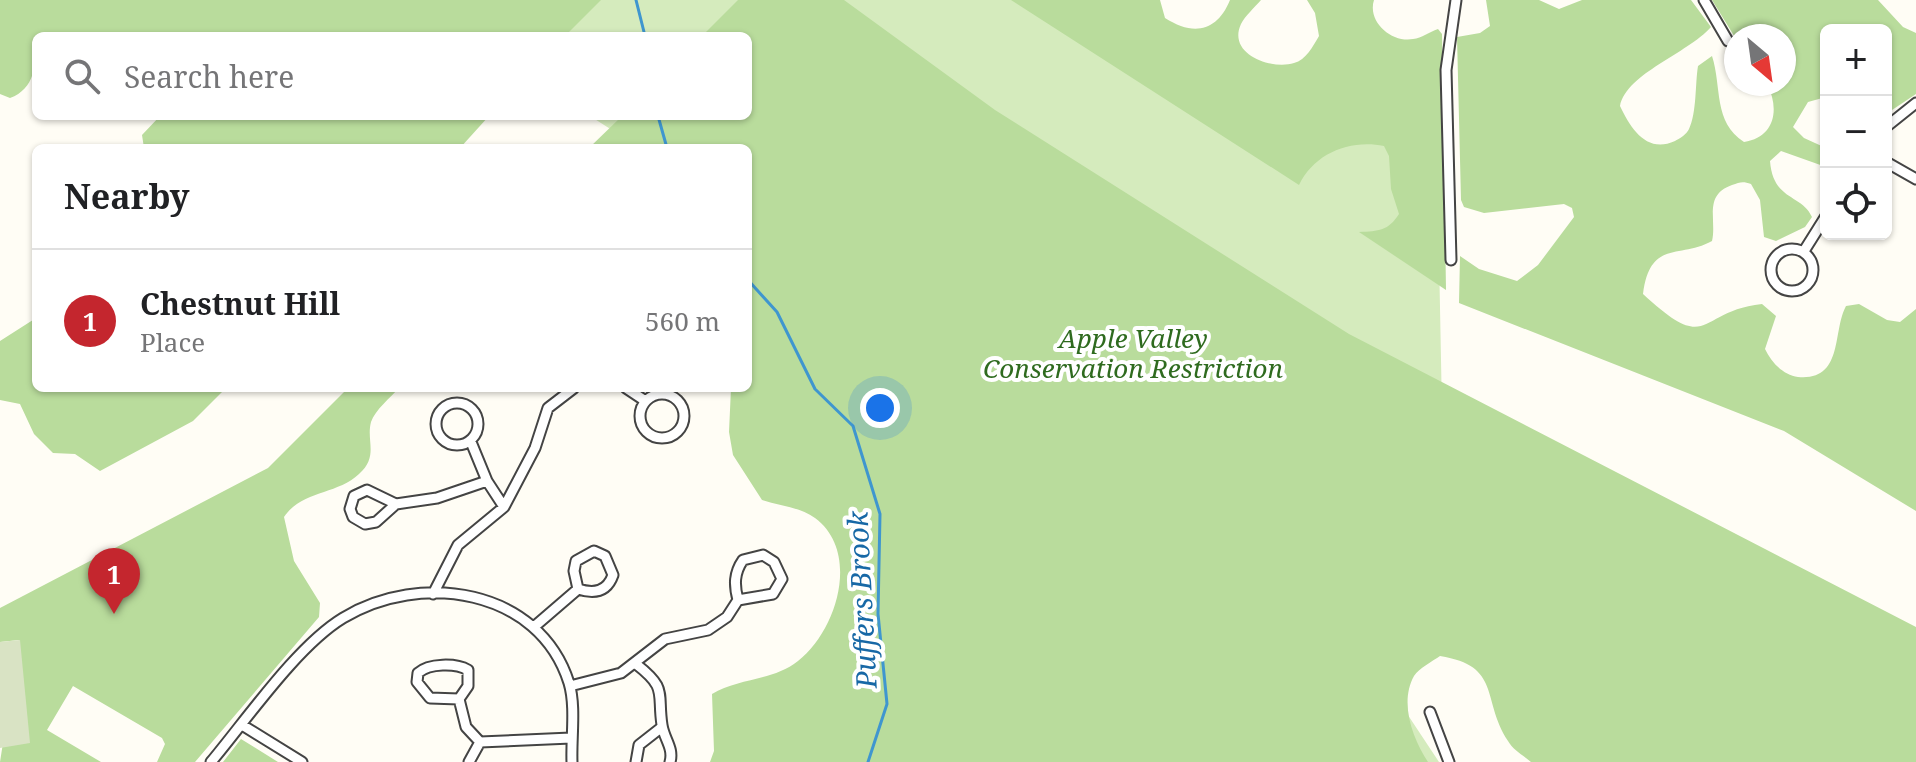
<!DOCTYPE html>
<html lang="en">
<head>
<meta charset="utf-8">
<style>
  :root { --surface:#fff; --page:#f2f2f2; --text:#202124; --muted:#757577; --line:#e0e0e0; --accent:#c4262e }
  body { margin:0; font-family:"Noto Serif",serif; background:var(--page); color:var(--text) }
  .controls { position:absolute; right:24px; top:24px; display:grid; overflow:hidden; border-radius:12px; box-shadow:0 2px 6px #0004 }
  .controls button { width:72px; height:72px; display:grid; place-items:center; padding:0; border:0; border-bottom:2px solid var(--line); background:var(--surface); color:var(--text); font:40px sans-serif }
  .compass { position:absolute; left:1724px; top:24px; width:72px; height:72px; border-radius:50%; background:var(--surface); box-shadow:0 2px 6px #0004; rotate:151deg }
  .you { position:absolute; left:880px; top:408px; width:28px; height:28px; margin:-20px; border:6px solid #fff; border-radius:50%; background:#1a73e8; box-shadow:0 0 0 12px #1a73e833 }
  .badge { display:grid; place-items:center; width:52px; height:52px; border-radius:50%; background:var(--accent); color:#fff; font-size:26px; font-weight:700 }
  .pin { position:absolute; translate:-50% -66px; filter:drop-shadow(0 2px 4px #0008) }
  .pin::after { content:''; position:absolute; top:42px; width:28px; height:24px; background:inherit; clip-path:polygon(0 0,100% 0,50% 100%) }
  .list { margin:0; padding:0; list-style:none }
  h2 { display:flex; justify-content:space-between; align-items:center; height:104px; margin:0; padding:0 32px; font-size:34px }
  h2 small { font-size:26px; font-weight:400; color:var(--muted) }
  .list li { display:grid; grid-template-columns:52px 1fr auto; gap:24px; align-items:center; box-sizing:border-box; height:144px; padding:0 32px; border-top:2px solid var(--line) }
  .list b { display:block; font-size:30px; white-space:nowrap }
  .list p { margin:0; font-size:26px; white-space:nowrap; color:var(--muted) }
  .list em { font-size:26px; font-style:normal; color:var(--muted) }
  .icon { flex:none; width:44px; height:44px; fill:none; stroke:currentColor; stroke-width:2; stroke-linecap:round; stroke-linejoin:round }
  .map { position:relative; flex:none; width:1916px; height:762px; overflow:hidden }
  .search { position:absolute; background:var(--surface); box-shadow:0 2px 6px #0004; left:32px; top:32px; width:720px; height:88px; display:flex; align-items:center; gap:20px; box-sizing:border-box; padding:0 28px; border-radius:12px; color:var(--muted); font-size:30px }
  .panel { position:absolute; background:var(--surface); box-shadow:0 2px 6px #0004; left:32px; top:144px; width:720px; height:248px; border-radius:12px }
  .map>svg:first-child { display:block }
  .green { fill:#d5ebbd }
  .forest { fill:#b9dc9c }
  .cemetery { fill:#d9e3c4 }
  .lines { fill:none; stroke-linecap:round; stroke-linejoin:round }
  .stream { stroke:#3f96cf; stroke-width:3 }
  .street-casing { stroke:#444; stroke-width:13 }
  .street { stroke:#fff; stroke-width:9 }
  .labels { text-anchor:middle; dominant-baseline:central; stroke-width:8; stroke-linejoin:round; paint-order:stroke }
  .park-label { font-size:26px; font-style:italic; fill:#2f6b1f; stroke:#fff }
  .water-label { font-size:28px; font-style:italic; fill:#1768a6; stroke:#fff }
</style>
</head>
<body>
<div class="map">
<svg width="1916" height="762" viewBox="0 0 1916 762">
  <rect width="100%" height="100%" fill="#fffdf5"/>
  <path class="green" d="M463,0H1074L1437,152L1444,515L1347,623L1439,762H856L863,636L748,148H640L590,116H748V36H539Z"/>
  <path class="forest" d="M0,0H601L565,36H36C36,61 37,88 10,98L0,94Z
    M738,0H844L995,110L1349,334L1916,627V762H1531C1523,755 1513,750 1508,741C1481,699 1502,666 1440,656C1433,661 1419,668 1414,676C1399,703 1413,739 1428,762H710L714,751L712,694C738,678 773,681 798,661C837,631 861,552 815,518C800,507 780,506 762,500L733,455L729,432L731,388H748V148H589L622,116H748V36H702Z
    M1011,0H1160L1165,18C1193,36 1217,32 1230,0H1261C1255,7 1245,16 1241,24C1227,54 1271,70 1294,63C1306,60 1313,46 1319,36L1315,13L1307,0H1374C1367,22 1392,43 1413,39C1422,38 1429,32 1438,29L1442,34L1446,290L1359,232C1379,231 1388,231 1399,214L1391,189L1389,156L1384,146C1349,139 1314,154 1299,185Z
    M1486,0H1539L1559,9L1582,0H1691L1711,27C1687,54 1627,73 1620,106C1631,129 1647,154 1675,141C1679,139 1687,134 1689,129C1697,112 1695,84 1698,66L1712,56C1722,87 1713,122 1744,142C1775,137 1780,109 1767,84H1784V36L1736,39L1712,0H1878L1903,27L1916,33V94L1886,114V30H1826V97L1808,102L1793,127L1804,138L1826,148V167L1781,151L1770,161C1773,201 1802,194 1812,217L1805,227L1776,241L1764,237L1760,200L1751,184C1743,181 1740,182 1732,185C1703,195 1717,220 1712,241C1680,259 1650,239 1643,294C1711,357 1696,311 1762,304L1776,316L1765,349C1771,362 1783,375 1798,377C1844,381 1832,332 1846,306L1859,304L1887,320L1900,322L1916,309V511L1784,431L1459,303L1460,256L1479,269L1517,281L1538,265L1574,217L1572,208L1564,204L1484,213L1464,207L1461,200L1457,37L1480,33L1490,26Z
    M160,116H489L460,148H144L142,135Z
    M36,318V388H226L193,421L100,471L75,454L53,453L34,434L20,404L0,400V341Z
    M348,388H399C391,397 375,410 371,422C366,441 379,456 359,474C337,495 302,490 284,517L294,561L320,603L319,617L195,762H157L165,744L162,738L73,686L47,730L101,762H0L19,640L0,642V608L268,468Z
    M241,739L278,762H223Z"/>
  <path class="cemetery" d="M20,640L30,743L0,748V642Z"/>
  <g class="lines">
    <path class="stream" d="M636,0L645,36
      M658,116L667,148
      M748,280L777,312L815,389L853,426L880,514L878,614L887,704L868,762"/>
    <g class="street-casing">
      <path id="street" d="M1704,0L1728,41
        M1886,127L1916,103
        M1886,162L1916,179
        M1771 270a21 21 0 1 1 42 0a21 21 0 1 1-42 0Z
        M1804,251L1826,216
        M1451,260L1446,70L1456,0
        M626,388L644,400
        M640 416a22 22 0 1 1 44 0a22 22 0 1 1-44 0Z
        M436 424a21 21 0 1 1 42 0a21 21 0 1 1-42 0Z
        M487,481L504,507L535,448L548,408L574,388
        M396,504L367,490L354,496L350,509L353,517L365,524L376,522L396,504L437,498L487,481L471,442
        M433,594L458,545L504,507
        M535,626L578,589L574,571L576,561L594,551L605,556L613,575C607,592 594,594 578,589
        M636,664C668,689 657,692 662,725C664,739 674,748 670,762
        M570,686L621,673L665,639L708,630L727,617L738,600L773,594L782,579L774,562L763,555L743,560C734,573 734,585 738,600
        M459,699L430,698L417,682L418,673C429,663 456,663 468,670V686L459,699L466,727L480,742L571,738
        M1430,712L1449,762
        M242,725L302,762
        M211,762C247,719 297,646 343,618C420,571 539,588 569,683C576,706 571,738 572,762
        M469,762L480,742
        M636,762L639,745L662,727"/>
    </g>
    <use href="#street" class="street"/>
  </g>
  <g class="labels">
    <g class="park-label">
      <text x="1133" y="338">Apple Valley<tspan x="1133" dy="30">Conservation Restriction</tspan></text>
    </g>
    <g class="water-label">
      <text transform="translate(861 600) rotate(-93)">Puffers Brook</text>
    </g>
  </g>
</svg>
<div class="controls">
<button>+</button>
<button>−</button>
<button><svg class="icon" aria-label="locate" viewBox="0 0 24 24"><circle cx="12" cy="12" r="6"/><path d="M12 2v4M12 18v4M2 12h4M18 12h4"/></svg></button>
</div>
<svg class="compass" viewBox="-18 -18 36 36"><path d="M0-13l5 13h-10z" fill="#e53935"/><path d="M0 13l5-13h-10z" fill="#757577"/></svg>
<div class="you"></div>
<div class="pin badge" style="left:114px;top:614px">1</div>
<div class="search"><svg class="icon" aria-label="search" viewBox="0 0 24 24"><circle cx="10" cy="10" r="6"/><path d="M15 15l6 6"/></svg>Search here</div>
<section class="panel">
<h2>Nearby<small></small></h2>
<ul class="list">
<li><span class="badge">1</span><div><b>Chestnut Hill</b><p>Place</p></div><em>560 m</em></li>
</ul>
</section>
</div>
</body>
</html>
